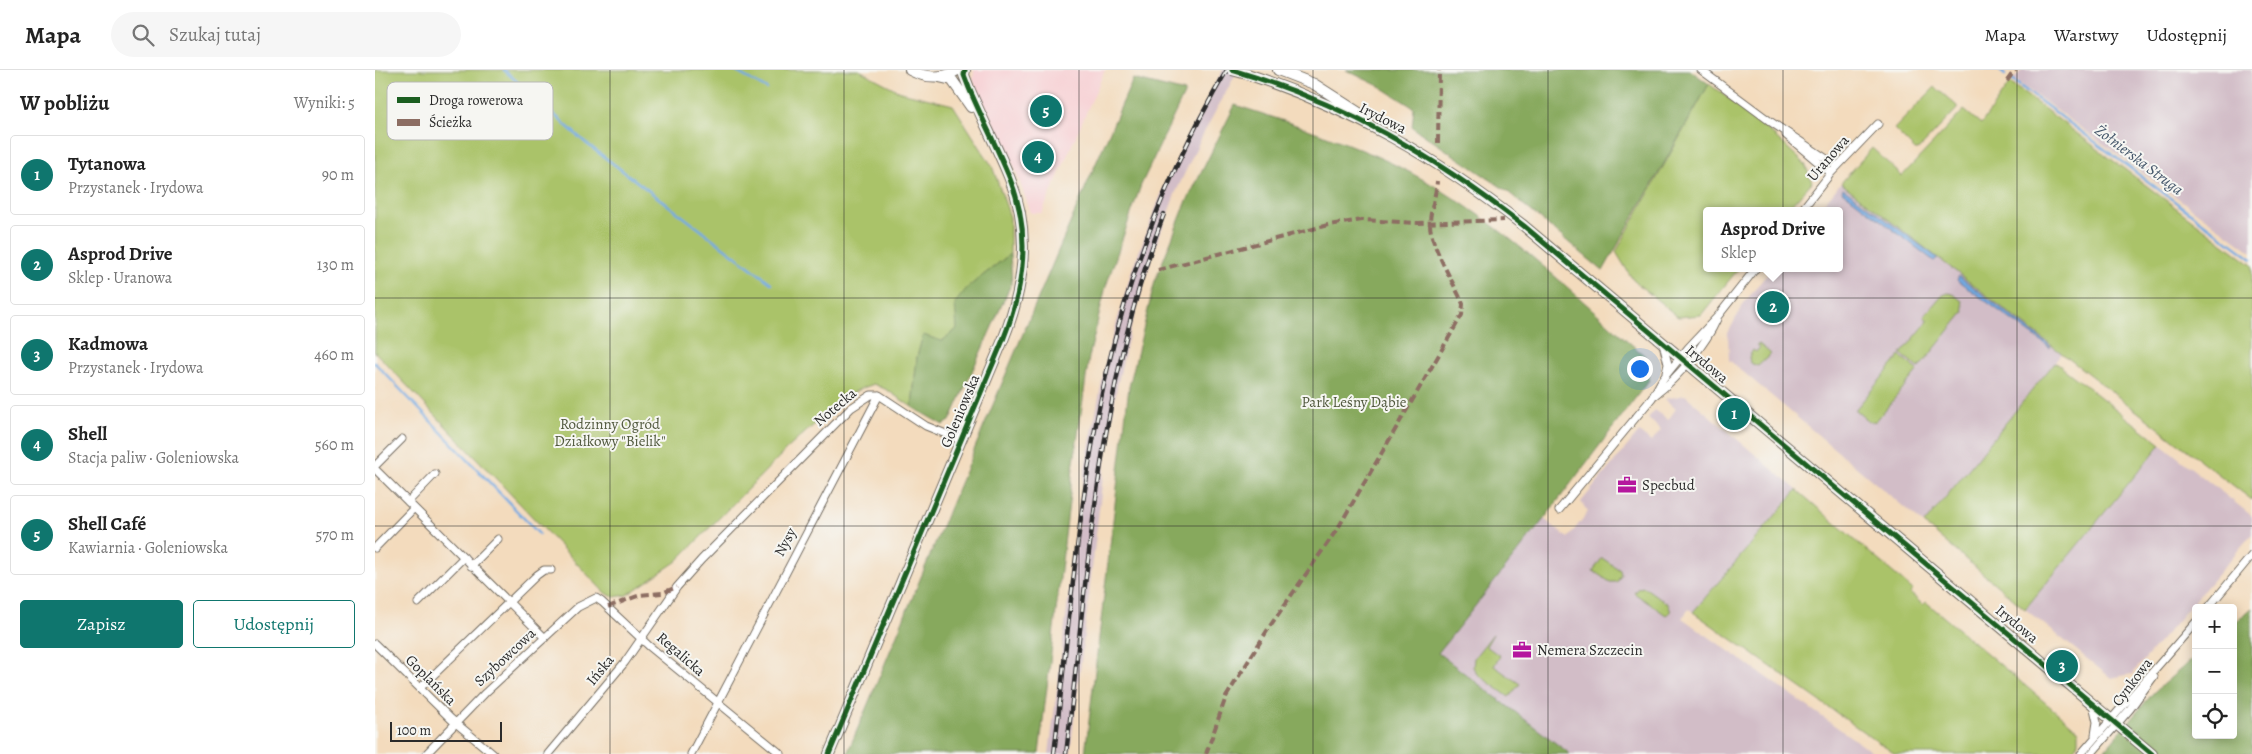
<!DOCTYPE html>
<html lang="pl">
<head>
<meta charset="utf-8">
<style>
  :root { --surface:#fff; --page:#f6f6f6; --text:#222; --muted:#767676; --line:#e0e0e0; --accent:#0f766e }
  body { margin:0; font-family:Alegreya,serif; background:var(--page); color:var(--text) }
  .controls { position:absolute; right:15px; bottom:15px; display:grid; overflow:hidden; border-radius:5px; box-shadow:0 2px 12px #0003 }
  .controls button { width:45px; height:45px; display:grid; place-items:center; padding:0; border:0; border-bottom:1px solid var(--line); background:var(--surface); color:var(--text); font:25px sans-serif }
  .scale { position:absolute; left:15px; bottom:12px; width:112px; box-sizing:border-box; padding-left:5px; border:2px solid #2b2b2b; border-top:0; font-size:14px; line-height:18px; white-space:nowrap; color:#2b2b2b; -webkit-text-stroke:4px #f6f6f2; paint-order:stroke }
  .you { position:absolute; left:1264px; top:298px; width:18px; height:18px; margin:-12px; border:4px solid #fff; border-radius:50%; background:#1a73e8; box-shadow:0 0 0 8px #1a73e833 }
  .badge { display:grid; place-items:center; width:32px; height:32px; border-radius:50%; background:var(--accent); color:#fff; font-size:16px; font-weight:700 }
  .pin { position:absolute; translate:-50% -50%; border:2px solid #fff; box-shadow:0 1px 5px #0006 }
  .popup { position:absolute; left:1328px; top:137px; width:140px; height:65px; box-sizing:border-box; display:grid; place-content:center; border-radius:5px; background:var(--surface); filter:drop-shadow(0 1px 4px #0005); font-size:16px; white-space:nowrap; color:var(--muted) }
  .popup b { font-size:19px; color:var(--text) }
  .popup::after { content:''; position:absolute; left:50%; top:100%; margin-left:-10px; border:10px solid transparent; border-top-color:var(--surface) }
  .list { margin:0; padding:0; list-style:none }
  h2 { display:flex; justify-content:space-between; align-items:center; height:65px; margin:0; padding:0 20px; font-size:21px }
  h2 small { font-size:16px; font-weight:400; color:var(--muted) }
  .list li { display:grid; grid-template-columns:32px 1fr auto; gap:15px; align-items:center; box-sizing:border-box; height:80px; margin:0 10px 10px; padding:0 10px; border:1px solid var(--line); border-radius:5px }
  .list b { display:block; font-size:19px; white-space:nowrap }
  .list p { margin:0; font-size:16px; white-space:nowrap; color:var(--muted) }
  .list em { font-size:16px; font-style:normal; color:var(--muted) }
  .actions { display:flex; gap:10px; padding:15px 20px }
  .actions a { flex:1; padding:11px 0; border:1px solid var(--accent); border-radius:5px; text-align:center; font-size:18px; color:var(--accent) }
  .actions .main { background:var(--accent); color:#fff }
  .icon { flex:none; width:28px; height:28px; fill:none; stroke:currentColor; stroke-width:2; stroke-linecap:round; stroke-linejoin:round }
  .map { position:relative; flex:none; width:1877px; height:684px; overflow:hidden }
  header { display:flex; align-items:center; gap:30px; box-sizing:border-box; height:70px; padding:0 25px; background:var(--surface); border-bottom:1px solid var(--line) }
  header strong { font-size:24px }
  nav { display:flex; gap:28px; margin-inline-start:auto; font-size:18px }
  .search { width:350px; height:45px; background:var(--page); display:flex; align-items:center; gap:12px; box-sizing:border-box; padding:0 18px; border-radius:28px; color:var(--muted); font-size:19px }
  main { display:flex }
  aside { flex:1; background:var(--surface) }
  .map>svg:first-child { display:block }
  .built { fill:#f7cfd3 }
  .industrial { fill:#d2bdc7 }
  .green { fill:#aac369; stroke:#6a774a }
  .forest { fill:#87a95d; stroke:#596a44 }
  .water { fill:#74aae2; stroke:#506a86 }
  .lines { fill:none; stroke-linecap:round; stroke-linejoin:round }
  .stream { stroke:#74aae2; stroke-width:2.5 }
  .street-casing { stroke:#71695e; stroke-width:9 }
  .secondary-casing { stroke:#71695e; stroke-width:12 }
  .street { stroke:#fff; stroke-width:7 }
  .secondary { stroke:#fff; stroke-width:10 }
  .rail-casing { stroke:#2b2b2b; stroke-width:4.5 }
  .rail { stroke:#f6f6f2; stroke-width:2.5; stroke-dasharray:8; stroke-linecap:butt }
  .secondary-bridge-casing { stroke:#71695e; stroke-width:12; stroke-linecap:butt }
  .secondary-bridge { stroke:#fff; stroke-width:10 }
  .quiet { stroke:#8d6e63; stroke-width:4; stroke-dasharray:8 4; stroke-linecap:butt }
  .cycleway-casing { stroke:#f6f6f2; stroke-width:8 }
  .cycleway { stroke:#1b5e20; stroke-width:5 }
  .grid { fill:none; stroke:#2b2b2b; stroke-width:1; stroke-opacity:0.55 }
  .labels { text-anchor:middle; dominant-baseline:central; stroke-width:4; stroke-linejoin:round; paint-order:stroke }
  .street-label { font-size:15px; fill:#2b2b2b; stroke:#f6f6f2 }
  .park-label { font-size:15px; fill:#51593e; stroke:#f6f6f2 }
  .poi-label { font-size:15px; fill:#2b2b2b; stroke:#f6f6f2; text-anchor:start }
  .water-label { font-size:16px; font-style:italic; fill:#45576b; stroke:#f6f6f2 }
  .key { fill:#f6f6f2; stroke:#b9b9b6; stroke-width:1 }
  .key-label { font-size:14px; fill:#2b2b2b }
</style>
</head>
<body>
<header>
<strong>Mapa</strong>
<div class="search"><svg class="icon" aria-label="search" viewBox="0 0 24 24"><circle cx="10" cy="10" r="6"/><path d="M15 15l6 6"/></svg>Szukaj tutaj</div>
<nav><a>Mapa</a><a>Warstwy</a><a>Udostępnij</a></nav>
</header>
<main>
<aside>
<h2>W pobliżu<small>Wyniki: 5</small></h2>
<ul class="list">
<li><span class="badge">1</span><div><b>Tytanowa</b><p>Przystanek · Irydowa</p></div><em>90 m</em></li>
<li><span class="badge">2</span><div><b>Asprod Drive</b><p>Sklep · Uranowa</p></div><em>130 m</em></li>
<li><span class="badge">3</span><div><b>Kadmowa</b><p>Przystanek · Irydowa</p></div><em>460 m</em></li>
<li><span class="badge">4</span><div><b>Shell</b><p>Stacja paliw · Goleniowska</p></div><em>560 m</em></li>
<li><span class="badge">5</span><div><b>Shell Café</b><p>Kawiarnia · Goleniowska</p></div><em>570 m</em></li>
</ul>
<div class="actions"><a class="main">Zapisz</a><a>Udostępnij</a></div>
</aside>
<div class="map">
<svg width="1877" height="684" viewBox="0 0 1877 684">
  <rect width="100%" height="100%" fill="#f6f6f2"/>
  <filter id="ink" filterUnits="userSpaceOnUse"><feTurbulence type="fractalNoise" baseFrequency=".02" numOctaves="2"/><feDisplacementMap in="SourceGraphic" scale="10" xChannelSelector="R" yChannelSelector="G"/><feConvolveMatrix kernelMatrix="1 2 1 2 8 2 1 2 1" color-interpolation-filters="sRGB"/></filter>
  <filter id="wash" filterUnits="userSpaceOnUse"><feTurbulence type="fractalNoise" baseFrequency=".0096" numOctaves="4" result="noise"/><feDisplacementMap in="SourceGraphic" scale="20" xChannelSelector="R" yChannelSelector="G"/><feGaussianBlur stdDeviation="1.12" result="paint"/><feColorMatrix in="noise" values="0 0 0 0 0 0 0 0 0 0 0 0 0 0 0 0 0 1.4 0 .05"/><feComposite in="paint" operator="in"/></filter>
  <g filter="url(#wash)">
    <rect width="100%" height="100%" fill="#f3dbbd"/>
    <path class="built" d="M599,0H730L667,143H656L642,104L598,11Z"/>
    <path class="industrial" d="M848,0H863L826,68L801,122L780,177L755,261L742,316L728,406L695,684H674L709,403L732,286L757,200L789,117L814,64Z
      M1647,0H1877V182L1639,9Z
      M1466,113L1687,283L1549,454L1354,290L1353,263L1369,233L1397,198H1464V141H1443Z
      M1310,325L1422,420L1318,542L1314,539L1307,548L1500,684H1195L1063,583L1169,449L1193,468L1213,442L1206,432L1264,362L1276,372L1286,360L1273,348L1280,340L1293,350L1301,339L1290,329Z
      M1786,374L1877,446V464L1757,604L1736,608L1650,539Z"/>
    <path class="green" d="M0,0H484L526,22L578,35L617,96L635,147V184L592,218L582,259L567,272L548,265L542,287L537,337L512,320L499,314L485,319L470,327L413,378L302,491L252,525L239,527L230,523L0,282Z
      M1635,13L1877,195V430L1466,113L1497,78L1527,106L1589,40L1606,54Z
      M1334,14L1380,48L1430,94L1437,112L1411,141H1332V198H1364L1326,245L1303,247L1258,210L1241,182Z
      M1560,17L1582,36V39L1543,80H1540L1519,59Z
      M1573,223L1578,224L1587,231L1589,242L1544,298L1526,284L1553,251L1549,246L1566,226Z
      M1383,273L1396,284L1383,296L1375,293L1374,287L1378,280L1381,282L1385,277L1382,275Z
      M1525,286L1543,300L1501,351L1494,352L1480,340Z
      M1680,292L1786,374L1650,539L1549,454Z
      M1422,420L1538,520L1535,523L1548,535L1551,532L1704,661V672L1694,684H1520L1318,542Z
      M1227,488L1245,500L1246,505L1242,512H1235L1218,501Z
      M1269,517L1293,534L1296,542L1291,545L1259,523L1263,518Z
      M1118,564L1111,576L1125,586L1119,596L1145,614L1134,627L1102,604L1098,597L1099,588Z"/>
    <path class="forest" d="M971,0H1315L1334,14L1228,201L1132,121L1037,57L1039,38L1006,17Z
      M758,9L810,22L766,115L731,216L714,287L698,399L664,684H472C567,458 659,232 758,9Z
      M860,35C919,54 982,74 1036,103C1124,149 1197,223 1271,287L1274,310L1169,449L1063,583L1195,684H710L754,317L780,211L811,133Z
      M635,184L637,212L575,351L568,355L537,337L542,287L548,265L567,271L582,259L580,233L592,218Z
      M1877,538V684H1726L1779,622L1821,586V665H1858V554Z"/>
    <path class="water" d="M1468,118L1561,187L1562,190L1559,191L1467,121Z
      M1584,206L1675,276V278L1582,210Z"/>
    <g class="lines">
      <path class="stream" d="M129,0L212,74L396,213
        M358,0L392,19
        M1624,0L1630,5
        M1637,10L1877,189
        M0,293L164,464"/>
    </g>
  </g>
  <g filter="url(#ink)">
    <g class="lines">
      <g class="street-casing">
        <path id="street" d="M1326,0L1396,52L1462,96
          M1411,65L1456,103
          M1426,141L1456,103L1503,54
          M1288,274L1293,294L1291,303
          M1280,325C1303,308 1331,274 1342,249
          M0,396L27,369
          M0,399L170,568
          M33,432L60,404
          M1184,440L1277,328L1287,310L1313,278L1343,246L1381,198
          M0,478L39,438
          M96,496L123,469
          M43,533L89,487
          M1833,538L1877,485
          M0,574L76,649L118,684
          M45,618L162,505L169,500H176
          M1718,634L1722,652L1720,665
          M51,684L110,623L203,537L221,528L227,532L274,576L406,684
          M173,684L250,592L302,517L326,490L476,338L496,325H504L551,356L586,370
          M316,684L504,325
          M1706,684L1821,552
          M1716,684L1755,639L1779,606"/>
      </g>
      <g class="secondary-casing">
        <path id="secondary" d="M535,0C552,9 567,9 583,0
          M903,0L939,14L992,48
          M872,4C978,39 1062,88 1149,156L1777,684
          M564,7L577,10L596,37
          M454,684L628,270C649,218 657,163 635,109C623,79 607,49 594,18L589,5L590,0"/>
      </g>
      <use href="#street" class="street"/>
      <use href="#secondary" class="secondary"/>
      <g class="rail-casing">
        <path id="rail" d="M679,684C694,557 703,427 732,301C756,196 797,93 852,0
          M691,684C713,503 723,316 789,144"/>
      </g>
      <use href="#rail" class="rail"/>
      <g class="secondary-bridge-casing">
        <path id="secondary-bridge" d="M857,0L872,4"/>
      </g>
      <use href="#secondary-bridge" class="secondary-bridge"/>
      <path class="quiet" d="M1632,11L1640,0
        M1063,73L1064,0
        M783,200L953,155L987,150L1043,153L1129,150
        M233,537L265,525L287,523L302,517
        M831,684L851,627L895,556L963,458L1087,245L1088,234C1079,213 1055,175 1055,154C1055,139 1061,126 1062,111"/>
      <g class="cycleway-casing">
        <path id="cycleway" d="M857,0C969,33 1058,85 1149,156L1777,684
          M454,684L628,270C649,218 657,163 635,109C623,79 607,49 594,18L589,5L590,0"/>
      </g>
      <use href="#cycleway" class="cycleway"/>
    </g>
  </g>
  <path class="grid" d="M235,0V684M469,0V684M704,0V684M938,0V684M1173,0V684M1408,0V684M1642,0V684M0,228H1877M0,456H1877"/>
  <defs>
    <g id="office-bare" transform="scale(1.5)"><path d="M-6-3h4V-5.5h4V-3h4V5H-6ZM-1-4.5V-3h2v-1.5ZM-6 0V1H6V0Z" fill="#b5179e" stroke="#f6f6f2" stroke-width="2.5" paint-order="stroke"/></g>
  </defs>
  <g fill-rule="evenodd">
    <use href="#office-bare" x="1252" y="415"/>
    <use href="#office-bare" x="1147" y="580"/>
  </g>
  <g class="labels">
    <g class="street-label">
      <text transform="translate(1008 48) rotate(27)">Irydowa</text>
      <text transform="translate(1453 88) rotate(-49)">Uranowa</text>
      <text transform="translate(1332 294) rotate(40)">Irydowa</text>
      <text transform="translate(460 337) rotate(-40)">Notecka</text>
      <text transform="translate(585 341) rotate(-67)">Goleniowska</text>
      <text transform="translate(410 472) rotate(-62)">Nysy</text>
      <text transform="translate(1642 554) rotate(40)">Irydowa</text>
      <text transform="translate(306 584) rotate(41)">Regalicka</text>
      <text transform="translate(130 587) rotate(-43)">Szybowcowa</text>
      <text transform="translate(225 600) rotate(-51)">Ińska</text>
      <text transform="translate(56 610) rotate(45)">Goplańska</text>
      <text transform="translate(1757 612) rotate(-53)">Cynkowa</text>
    </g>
    <g class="park-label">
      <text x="979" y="332">Park Leśny Dąbie</text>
      <text x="235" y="354">Rodzinny Ogród<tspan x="235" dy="17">Działkowy "Bielik"</tspan></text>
    </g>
    <g class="poi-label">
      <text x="1267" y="415">Specbud</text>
      <text x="1162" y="580">Nemera Szczecin</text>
    </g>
    <g class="water-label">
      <text transform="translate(1764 90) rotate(37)">Żołnierska Struga</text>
    </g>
  </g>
  <rect x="12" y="12" width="166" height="58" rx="8" class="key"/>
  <rect x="22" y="27" width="23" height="6" fill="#1b5e20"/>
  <rect x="22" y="49" width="23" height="7" fill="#8d6e63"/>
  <g class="key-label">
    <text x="54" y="35">Droga rowerowa</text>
    <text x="54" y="57">Ścieżka</text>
  </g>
</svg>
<div class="controls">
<button>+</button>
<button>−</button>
<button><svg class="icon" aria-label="locate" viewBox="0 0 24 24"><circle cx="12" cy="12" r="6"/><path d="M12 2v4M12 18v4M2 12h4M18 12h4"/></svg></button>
</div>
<div class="scale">100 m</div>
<div class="you"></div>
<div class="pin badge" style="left:1359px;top:344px">1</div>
<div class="pin badge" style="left:1398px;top:237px">2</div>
<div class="popup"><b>Asprod Drive</b>Sklep</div>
<div class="pin badge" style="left:1687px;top:596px">3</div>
<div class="pin badge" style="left:663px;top:87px">4</div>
<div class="pin badge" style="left:671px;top:41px">5</div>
</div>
</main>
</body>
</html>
